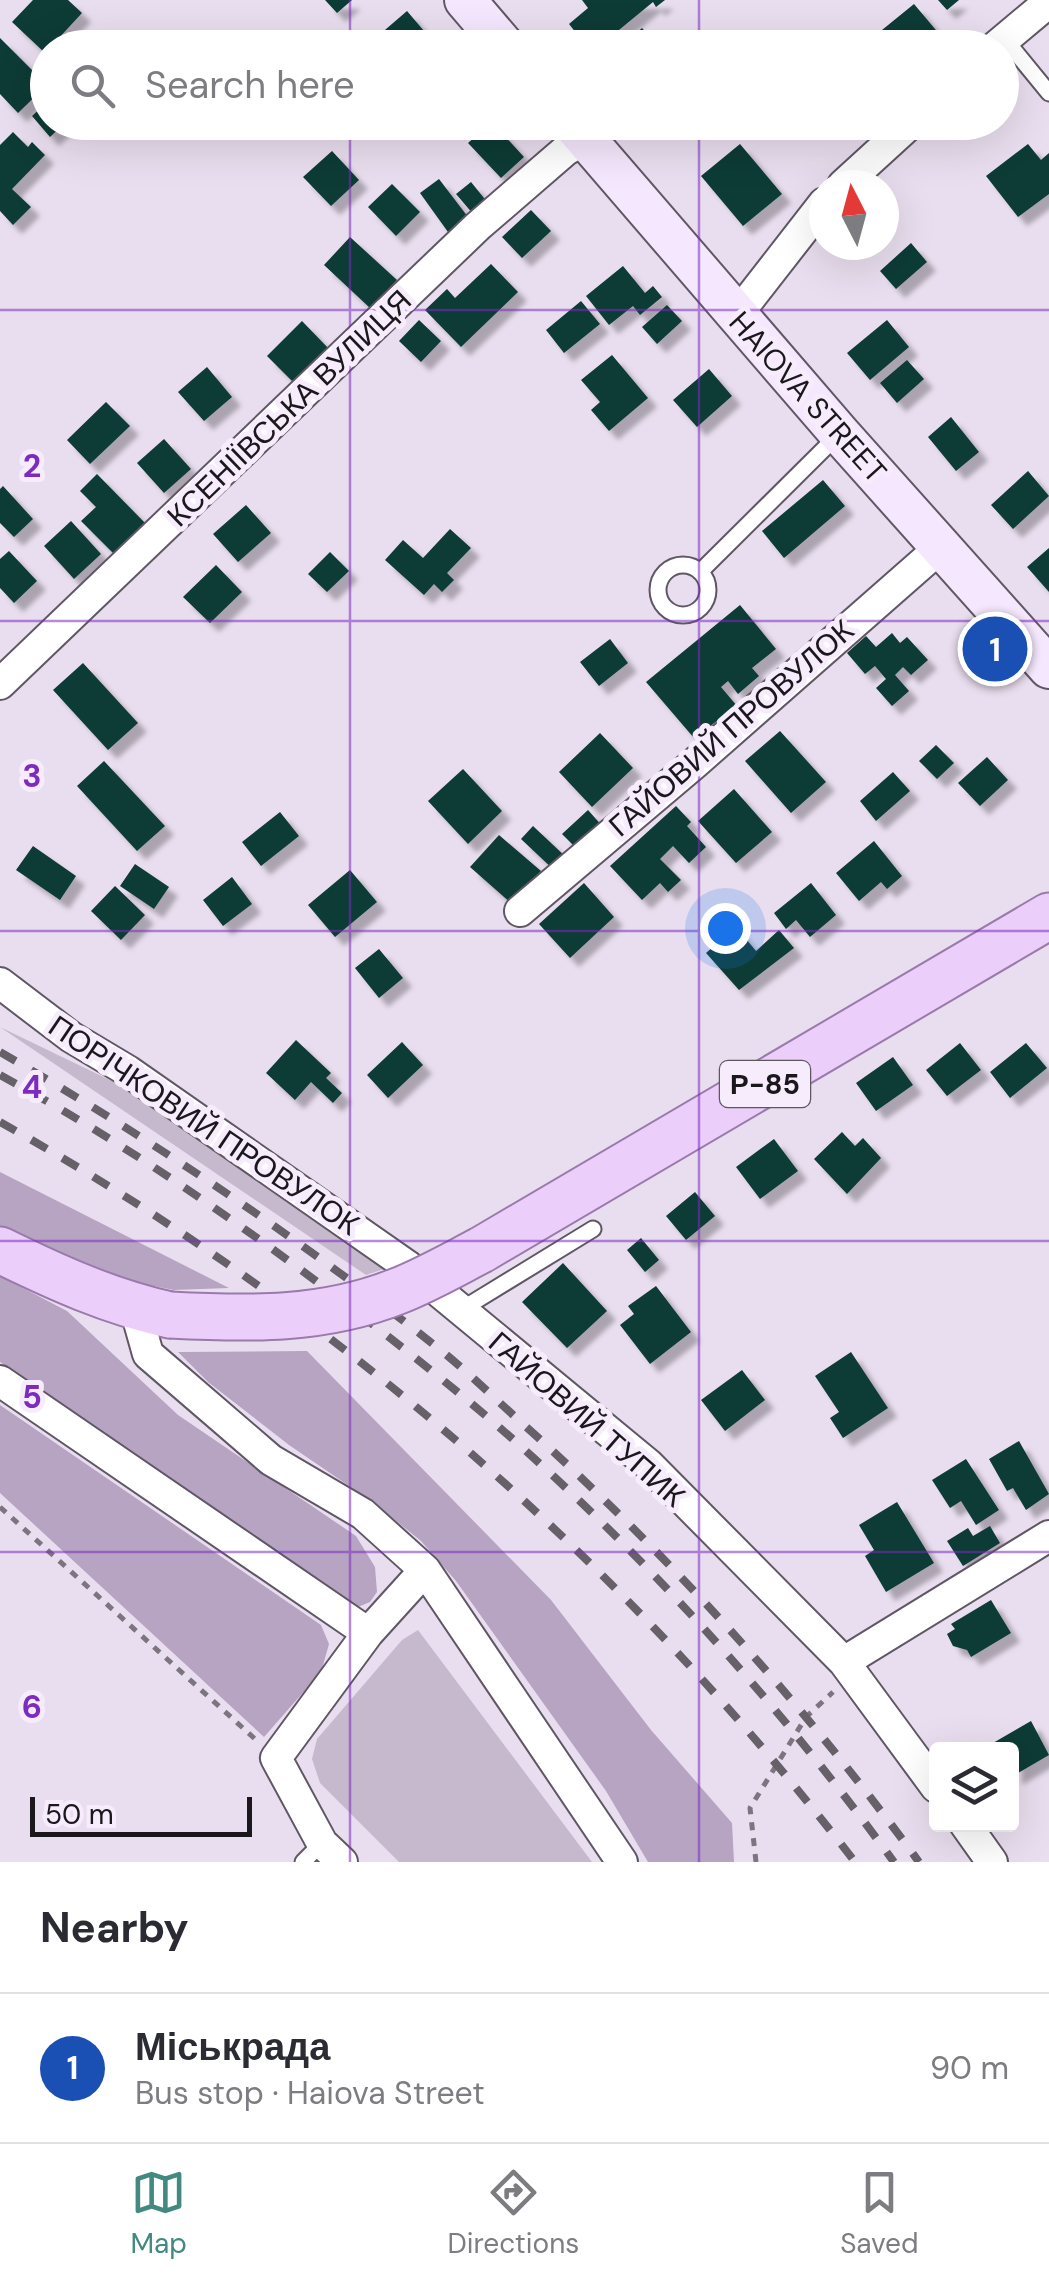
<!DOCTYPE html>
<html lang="en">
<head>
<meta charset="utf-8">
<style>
  :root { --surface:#fff; --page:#f7f7f7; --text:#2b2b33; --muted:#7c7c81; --line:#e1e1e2; --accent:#428981 }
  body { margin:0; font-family:"DM Sans",sans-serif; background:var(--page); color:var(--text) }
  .controls { position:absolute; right:30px; bottom:30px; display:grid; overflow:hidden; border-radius:10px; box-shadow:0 10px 40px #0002 }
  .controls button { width:90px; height:90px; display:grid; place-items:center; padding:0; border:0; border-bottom:2px solid var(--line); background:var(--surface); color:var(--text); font:50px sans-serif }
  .compass { position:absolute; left:809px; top:170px; width:90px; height:90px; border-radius:50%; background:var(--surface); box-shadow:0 10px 40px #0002; rotate:354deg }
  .scale { position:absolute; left:30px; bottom:25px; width:222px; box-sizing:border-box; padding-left:10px; border:5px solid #1b181d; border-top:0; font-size:28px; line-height:35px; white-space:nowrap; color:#1b181d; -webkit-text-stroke:8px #f6ecfc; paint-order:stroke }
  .you { position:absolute; left:725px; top:928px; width:35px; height:35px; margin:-25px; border:8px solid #fff; border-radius:50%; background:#1a73e8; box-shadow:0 0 0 15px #1a73e833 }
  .badge { display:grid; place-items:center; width:65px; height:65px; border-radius:50%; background:var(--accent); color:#fff; font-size:32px; font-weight:700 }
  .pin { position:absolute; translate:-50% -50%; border:5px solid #fff; box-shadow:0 2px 10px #0006 }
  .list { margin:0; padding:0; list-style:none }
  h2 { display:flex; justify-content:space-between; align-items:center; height:130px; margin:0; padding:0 40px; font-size:42px }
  h2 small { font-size:32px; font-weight:400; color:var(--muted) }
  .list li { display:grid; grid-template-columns:65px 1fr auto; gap:30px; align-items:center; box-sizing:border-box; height:150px; padding:0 40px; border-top:2px solid var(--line) }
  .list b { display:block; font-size:38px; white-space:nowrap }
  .list p { margin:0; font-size:32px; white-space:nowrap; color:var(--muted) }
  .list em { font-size:32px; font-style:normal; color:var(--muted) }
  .icon { flex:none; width:55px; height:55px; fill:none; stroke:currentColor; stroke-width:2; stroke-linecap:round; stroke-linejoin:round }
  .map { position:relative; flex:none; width:1049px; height:1862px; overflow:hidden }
  .search { position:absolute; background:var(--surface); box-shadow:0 10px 40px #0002; left:30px; right:30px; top:30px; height:110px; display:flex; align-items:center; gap:25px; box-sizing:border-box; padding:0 35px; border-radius:55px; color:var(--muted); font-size:38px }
  .sheet { height:280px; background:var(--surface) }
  nav { display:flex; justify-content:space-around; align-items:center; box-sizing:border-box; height:140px; border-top:2px solid var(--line); background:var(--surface); font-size:28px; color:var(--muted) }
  nav a { display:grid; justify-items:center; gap:5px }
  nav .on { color:var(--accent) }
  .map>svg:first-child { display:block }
  .green { fill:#c6b8cd }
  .forest { fill:#b7a3c2 }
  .building { fill:#0d3a36; filter:url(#shadow) }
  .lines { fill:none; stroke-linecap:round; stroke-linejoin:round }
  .lane-casing { stroke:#605765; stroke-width:19 }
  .street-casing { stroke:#605765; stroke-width:34 }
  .secondary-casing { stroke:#605765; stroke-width:44 }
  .primary-casing { stroke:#9a7aab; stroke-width:49 }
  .path { stroke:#7c7580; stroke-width:5; stroke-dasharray:8 8; stroke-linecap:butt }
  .lane { stroke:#fff; stroke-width:15 }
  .street { stroke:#fff; stroke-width:30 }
  .secondary { stroke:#f5e7fd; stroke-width:40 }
  .primary { stroke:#eccefb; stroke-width:45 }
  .rail { stroke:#666069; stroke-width:8; stroke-dasharray:18 18; stroke-linecap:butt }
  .primary-bridge-casing { stroke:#9a7aab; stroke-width:49; stroke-linecap:butt }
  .primary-bridge { stroke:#eccefb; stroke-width:45 }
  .grid { fill:none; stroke:#7b2cbf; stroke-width:2.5; stroke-opacity:0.55 }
  .labels { text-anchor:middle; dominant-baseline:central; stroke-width:10; stroke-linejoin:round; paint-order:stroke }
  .shield { fill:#f6ecfc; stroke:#5d5860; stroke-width:2.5 }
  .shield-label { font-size:28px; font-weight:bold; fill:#1b181d }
  .street-label { font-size:30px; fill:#1b181d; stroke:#f6ecfc }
  .grid-label { font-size:32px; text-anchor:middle; font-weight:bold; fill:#7b2cbf; stroke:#f6ecfc; stroke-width:10; stroke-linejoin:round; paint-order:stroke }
</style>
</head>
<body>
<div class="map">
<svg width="1049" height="1862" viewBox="0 0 1049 1862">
  <defs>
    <filter id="shadow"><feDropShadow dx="9" dy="9" stdDeviation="2.5" flood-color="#0004"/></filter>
  </defs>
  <rect width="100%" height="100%" fill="#e9deef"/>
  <path class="green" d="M0,1027L116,1083L393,1266L366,1275Z
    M418,1630L592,1862H399L320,1783L312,1759L317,1739L402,1640Z"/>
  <path class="forest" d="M0,1172L229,1288L174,1290L113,1278L0,1228Z
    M0,1276L67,1311L178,1415L356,1536L375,1567L377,1592L370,1602L358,1607L0,1362Z
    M307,1351L551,1600L651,1730L732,1823L734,1862H648L606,1791L456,1581L421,1541L374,1503L289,1445L208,1382L178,1352Z
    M0,1405L321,1625L329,1644L321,1672L264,1737L0,1493Z"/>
  <path class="building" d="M33,0H68L82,13L45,53L12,22Z
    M325,0H352L337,13Z
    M582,0H665L656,7L653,2L597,48H588L569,24L588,8Z
    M938,0H959L947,10Z
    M914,4L946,42L939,48H870L866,43Z
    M407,11L436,45L433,48H364Z
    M642,28L657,45L654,48H619Z
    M0,38L47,85L18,113L0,94Z
    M48,101V122H66L50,137L32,116Z
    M492,122L524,157L501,178L468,143Z
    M13,132L28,147L32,142L45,155L12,189L31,207L13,225L0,211V145Z
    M740,144L782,194L743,226L701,176Z
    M1028,144L1041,160L1049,153V194L1018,217L986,176Z
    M332,151L359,180L331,206L303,177Z
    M439,179L468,217L448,232L420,193Z
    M471,182L488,203L474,215L456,194Z
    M392,184L420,212L396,236L368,207Z
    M531,210L551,231L522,258L502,237Z
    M350,237L397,280L370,308L324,265Z
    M911,243L927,262L896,289L880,271Z
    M491,264L518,292L461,347L425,310L447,289L455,298Z
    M623,266L645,293L653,286L662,297L640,315L633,306L609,325L586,296Z
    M581,301L600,324L564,353L546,330Z
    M667,305L682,321L657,344L642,327Z
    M419,320L441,341L421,362L399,341Z
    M887,320L909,347L870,380L847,353Z
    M302,321L330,350L295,384L267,356Z
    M612,355L648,398L609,431L591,410L600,402L581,380Z
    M907,360L924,379L897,403L880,383Z
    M207,367L232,397L204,421L178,392Z
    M709,369L732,396L697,427L673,400Z
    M106,402L130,426L90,464L67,440Z
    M951,417L979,452L956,471L928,437Z
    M164,439L191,469L164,493L137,463Z
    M1028,471L1049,496L1013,529L991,505Z
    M97,474L146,524L115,555L81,521L96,507L80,491Z
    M823,480L845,506L784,558L762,531Z
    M3,486L33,519L14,537L0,523V489Z
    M246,505L271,533L238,562L213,534Z
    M71,521L101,554L74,579L44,546Z
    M450,529L471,548L447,573L454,580L442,592L434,584L424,595L385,560L403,540L423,558Z
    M1049,548V592L1027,567Z
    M9,551L37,581L14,603L0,588V559Z
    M330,552L349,571L327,592L308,574Z
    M216,565L242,592L210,623L183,597Z
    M740,605L776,649L752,668L759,676L738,694L728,681L721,687L737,706L694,738L646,682Z
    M980,622L991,635L985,640L974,627Z
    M892,633L900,643L907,637L928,660L911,675L903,667L895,675L909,691L892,706L876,688L886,679L875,666L865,674L847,653L866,636L876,647Z
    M610,639L628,663L599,686L580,662Z
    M83,663L138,723L108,750L53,690Z
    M780,731L826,782L791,813L745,761Z
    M600,733L633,768L592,807L559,772Z
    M936,745L954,763L937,779L919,761Z
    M987,757L1008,780L980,806L958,783Z
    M104,761L165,826L137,851L77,786Z
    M463,769L502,811L468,844L428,801Z
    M893,772L910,791L876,821L860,801Z
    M734,789L772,832L736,863L698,821Z
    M676,806L691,822L687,826L706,847L689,863L673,846L660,859L681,880L668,892L660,883L642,900L610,866Z
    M588,810L604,828L579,851L562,834Z
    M280,812L299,836L261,866L242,842Z
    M533,826L567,858L555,871L521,839Z
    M499,835L541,871L512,904L470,867Z
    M874,841L902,876L887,889L881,882L859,901L836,873Z
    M33,846L76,876L60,900L16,870Z
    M135,864L169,887L154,909L120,886Z
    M350,870L377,902L335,937L308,905Z
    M232,877L252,904L223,926L203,900Z
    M584,883L614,917L570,958L539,924Z
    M811,883L836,915L810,937L796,920L786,929L774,913Z
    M115,886L145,915L121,940L91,911Z
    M736,927L756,951L779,930L794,948L739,990L706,953Z
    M379,949L403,978L379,998L355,968Z
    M296,1040L331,1073L326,1078L342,1093L333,1103L311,1082L295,1100L266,1073Z
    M402,1042L423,1065L388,1098L367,1075Z
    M960,1043L981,1070L947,1096L926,1070Z
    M1026,1043L1047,1068L1010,1098L990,1072Z
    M893,1057L913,1085L876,1111L856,1083Z
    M842,1132L855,1146L863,1138L881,1158L847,1194L814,1159Z
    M774,1139L798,1171L760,1199L736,1167Z
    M695,1192L715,1216L686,1240L666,1216Z
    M641,1238L659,1260L645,1272L627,1250Z
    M563,1263L607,1311L567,1348L522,1302Z
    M656,1286L691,1332L650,1364L620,1325L634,1314L628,1306Z
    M851,1352L888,1408L843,1438L830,1418L839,1412L815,1376Z
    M742,1370L765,1400L725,1431L701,1400Z
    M1019,1441L1049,1494L1026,1510L1013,1488L1007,1491L989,1459Z
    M966,1459L999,1510L976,1525L961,1501L950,1508L932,1480Z
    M897,1502L934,1563L886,1592L865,1556L874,1550L859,1525Z
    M990,1526L1000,1543L963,1566L947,1541L968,1528L973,1536Z
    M991,1600L1011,1633L971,1657L967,1650L953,1646L947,1634L955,1629L951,1624Z
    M1031,1721L1049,1755L1013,1776L1012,1750H997L993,1743Z"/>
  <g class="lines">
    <g class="lane-casing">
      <path id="lane" d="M1004,38L1049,93
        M658 590a25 25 0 1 1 50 0a25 25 0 1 1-50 0Z
        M700,572L837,436
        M459,1311L593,1229
        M303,1862L322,1843"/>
    </g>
    <g class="street-casing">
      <path id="street" d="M994,48L1049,2
        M843,185L912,122
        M736,316L824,203
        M0,684L478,226L566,150L585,139
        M520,911L695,763L942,546
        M0,983L71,1037L128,1071L409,1267L648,1464L844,1662L936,1787
        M135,1308L148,1354L271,1460L363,1514L425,1570L622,1862
        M0,1381L368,1633L425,1570
        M844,1662L1049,1536
        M965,1824L992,1862
        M342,1862L322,1843L276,1758L368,1633"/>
    </g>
    <g class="secondary-casing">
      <path id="secondary" d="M465,0L506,48
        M571,122L840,434L1049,668"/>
    </g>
    <g class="primary-casing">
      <path id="primary" d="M0,1250C55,1277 110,1302 170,1315
        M481,1250L1049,916"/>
    </g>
    <path class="path" d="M0,1507L255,1739
      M756,1862L750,1808L806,1717L833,1692"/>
    <use href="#lane" class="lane"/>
    <use href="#street" class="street"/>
    <use href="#secondary" class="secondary"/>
    <use href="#primary" class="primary"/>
    <path class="rail" d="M0,1052C151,1139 296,1236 433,1344C465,1369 494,1398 523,1424C670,1556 803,1703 919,1862
      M0,1075C111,1135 215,1206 316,1281C384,1333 452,1385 516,1442C656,1567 784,1711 894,1862
      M0,1122C335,1310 621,1558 855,1862"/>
    <g class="primary-bridge-casing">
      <path id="primary-bridge" d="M170,1315C249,1319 323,1321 398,1291C426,1280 454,1264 481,1250"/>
    </g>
    <use href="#primary-bridge" class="primary-bridge"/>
  </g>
  <path class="grid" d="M350,0V48M699,0V48M350,122V1862M699,122V1862M0,310H1049M0,621H1049M0,931H1049M0,1241H1049M0,1552H1049"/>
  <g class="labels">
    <rect class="shield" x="720" y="1061" width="90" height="46" rx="8"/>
    <g class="shield-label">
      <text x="765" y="1084">Р-85</text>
    </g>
    <g class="street-label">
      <text transform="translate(808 397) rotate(48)">HAIOVA STREET</text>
      <text transform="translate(289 408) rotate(-44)">КСЕНІЇВСЬКА ВУЛИЦЯ</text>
      <text transform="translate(731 728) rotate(-41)">ГАЙОВИЙ ПРОВУЛОК</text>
      <text transform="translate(204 1125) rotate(34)">ПОРІЧКОВИЙ ПРОВУЛОК</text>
      <text transform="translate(587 1419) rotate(41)">ГАЙОВИЙ ТУПИК</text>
    </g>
  </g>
  <g class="grid-label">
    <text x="32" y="477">2</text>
    <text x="32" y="787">3</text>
    <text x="32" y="1098">4</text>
    <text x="32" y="1408">5</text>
    <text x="32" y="1718">6</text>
  </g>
</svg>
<div class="controls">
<button><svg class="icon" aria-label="layers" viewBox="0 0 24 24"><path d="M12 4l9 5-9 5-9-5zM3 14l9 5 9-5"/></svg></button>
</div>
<svg class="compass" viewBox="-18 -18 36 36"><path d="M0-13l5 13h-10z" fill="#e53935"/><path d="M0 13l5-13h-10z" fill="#7c7c81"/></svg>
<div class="scale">50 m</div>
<div class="you"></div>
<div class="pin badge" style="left:995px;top:649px;background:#1a4fb4">1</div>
<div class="search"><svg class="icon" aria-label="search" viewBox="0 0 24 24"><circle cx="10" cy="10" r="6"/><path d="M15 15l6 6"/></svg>Search here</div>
</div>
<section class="sheet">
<h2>Nearby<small></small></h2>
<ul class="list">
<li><span class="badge" style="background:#1a4fb4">1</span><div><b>Міськрада</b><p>Bus stop · Haiova Street</p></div><em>90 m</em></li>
</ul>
</section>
<nav>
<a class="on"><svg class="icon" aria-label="map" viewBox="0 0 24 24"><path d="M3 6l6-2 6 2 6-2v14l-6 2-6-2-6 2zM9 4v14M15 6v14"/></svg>Map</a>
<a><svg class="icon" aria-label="directions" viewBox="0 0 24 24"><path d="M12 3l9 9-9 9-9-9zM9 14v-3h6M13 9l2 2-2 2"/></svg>Directions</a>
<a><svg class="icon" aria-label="saved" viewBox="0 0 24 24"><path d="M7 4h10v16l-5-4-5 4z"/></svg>Saved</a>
</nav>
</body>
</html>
